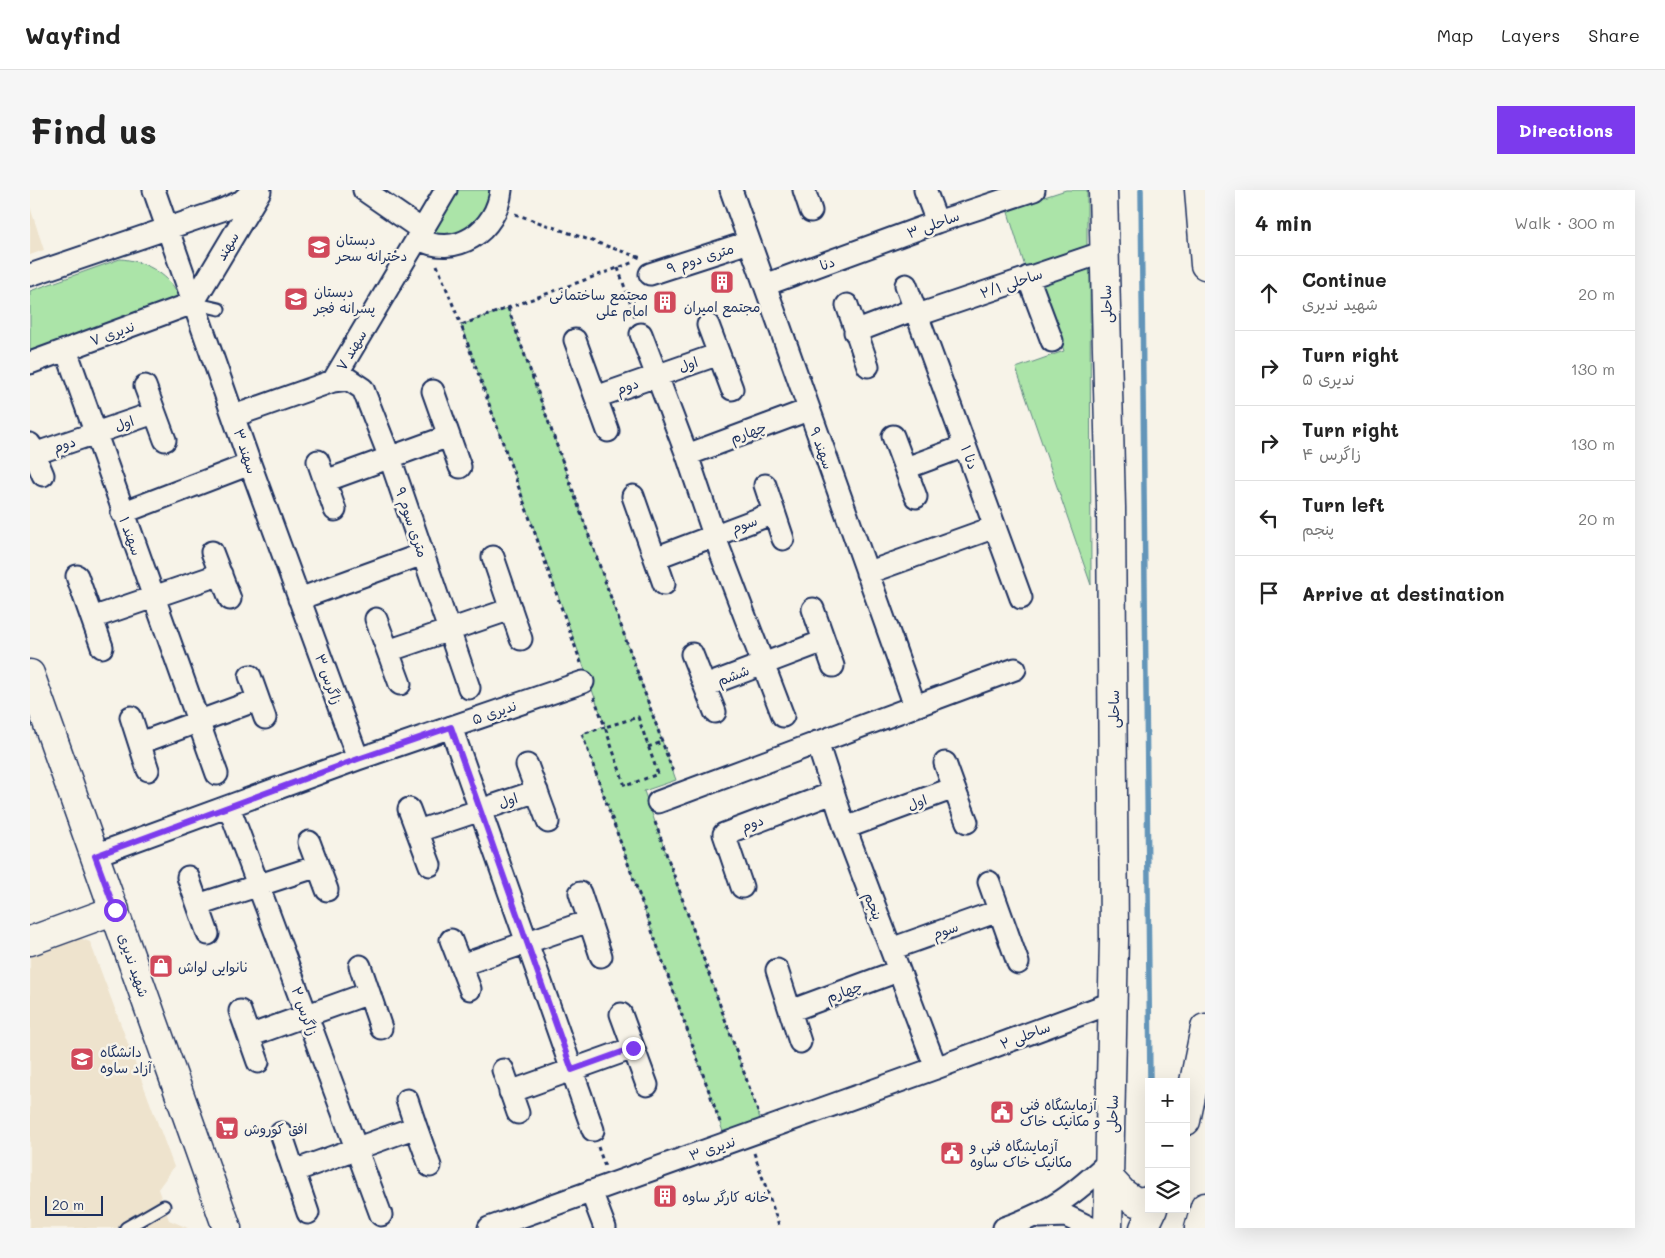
<!DOCTYPE html>
<html lang="en">
<head>
<meta charset="utf-8">
<style>
  :root { --surface:#fff; --page:#f6f6f6; --text:#222; --muted:#767676; --line:#e0e0e0; --accent:#7c3aed }
  body { margin:0; font-family:Mali,"Playpen Sans Arabic",sans-serif; background:var(--page); color:var(--text) }
  .controls { position:absolute; right:15px; bottom:15px; display:grid; overflow:hidden; border-radius:0px; box-shadow:0 5px 20px #0002 }
  .controls button { width:45px; height:45px; display:grid; place-items:center; padding:0; border:0; border-bottom:1px solid var(--line); background:var(--surface); color:var(--text); font:25px sans-serif }
  .scale { position:absolute; left:15px; bottom:12px; width:58px; box-sizing:border-box; padding-left:5px; border:2px solid #1b2f5e; border-top:0; font-size:14px; line-height:18px; white-space:nowrap; color:#1b2f5e; -webkit-text-stroke:4px #f7f3e8; paint-order:stroke }
  .stop { position:absolute; width:15px; height:15px; margin:-11px; border:4px solid #7c3aed; border-radius:50%; background:#fff }
  .stop.end { background:#7c3aed; border-color:#fff; box-shadow:0 1px 5px #0008 }
  .list { margin:0; padding:0; list-style:none }
  h2 { display:flex; justify-content:space-between; align-items:center; height:65px; margin:0; padding:0 20px; font-size:21px }
  h2 small { font-size:16px; font-weight:400; color:var(--muted) }
  .list li { display:grid; grid-template-columns:32px 1fr auto; gap:15px; align-items:center; box-sizing:border-box; height:75px; padding:0 20px; border-top:1px solid var(--line) }
  .list b { display:block; font-size:19px; white-space:nowrap }
  .list p { margin:0; font-size:16px; white-space:nowrap; color:var(--muted) }
  .list em { font-size:16px; font-style:normal; color:var(--muted) }
  .icon { flex:none; width:28px; height:28px; fill:none; stroke:currentColor; stroke-width:2; stroke-linecap:round; stroke-linejoin:round }
  .map { position:relative; flex:none; width:1175px; height:1038px; overflow:hidden; border-radius:0px }
  header { display:flex; align-items:center; gap:30px; box-sizing:border-box; height:70px; padding:0 25px; background:var(--surface); border-bottom:1px solid var(--line) }
  header strong { font-size:24px }
  nav { display:flex; gap:28px; margin-inline-start:auto; font-size:18px }
  .intro { display:flex; align-items:center; justify-content:space-between; box-sizing:border-box; height:120px; padding:0 30px }
  h1 { margin:0; font-size:35px }
  .button { padding:12px 22px; border-radius:0px; background:var(--accent); color:#fff; font-size:18px; font-weight:700 }
  main { display:flex; gap:30px; padding:0 30px }
  aside { flex:1; background:var(--surface); border-radius:0px; box-shadow:0 5px 20px #0002 }
  .map>svg:first-child { display:block }
  .built { fill:#eee3cd }
  .green { fill:#abe4a8; stroke:#638a83 }
  .lines { fill:none; stroke-linecap:round; stroke-linejoin:round }
  .stream { stroke:#6395b9; stroke-width:5.5 }
  .lane-casing { stroke:#1b2f5e; stroke-width:15 }
  .street-casing { stroke:#1b2f5e; stroke-width:25 }
  .secondary-casing { stroke:#1b2f5e; stroke-width:31 }
  .path { stroke:#1b2f5e; stroke-width:3; stroke-dasharray:4 4; stroke-linecap:butt }
  .lane { stroke:#f7f3e8; stroke-width:11 }
  .street { stroke:#f7f3e8; stroke-width:21 }
  .secondary { stroke:#f7f3e8; stroke-width:28 }
  .route { stroke:#7c3aed; stroke-width:6 }
  .labels { text-anchor:middle; dominant-baseline:central; stroke-width:5; stroke-linejoin:round; paint-order:stroke }
  .street-label { font-size:14px; fill:#1b2f5e; stroke:#f7f3e8 }
  .poi-label { font-size:14px; fill:#1b2f5e; stroke:#f7f3e8; text-anchor:start }
</style>
</head>
<body>
<header>
<strong>Wayfind</strong>
<nav><a>Map</a><a>Layers</a><a>Share</a></nav>
</header>
<div class="intro"><h1>Find us</h1><a class="button">Directions</a></div>
<main>
<div class="map">
<svg width="1175" height="1038" viewBox="0 0 1175 1038">
  <rect width="100%" height="100%" fill="#f7f3e8"/>
  <filter id="ink" filterUnits="userSpaceOnUse"><feTurbulence type="fractalNoise" baseFrequency=".02" numOctaves="2"/><feDisplacementMap in="SourceGraphic" scale="10" xChannelSelector="R" yChannelSelector="G"/><feConvolveMatrix kernelMatrix="1 2 1 2 8 2 1 2 1" color-interpolation-filters="sRGB"/></filter>
  <g filter="url(#ink)">
    <path class="built" d="M0,17L14,60L0,65Z
      M45,746L60,752L144,977L128,999L139,1030L158,1038H0V762Z"/>
    <path class="green" d="M421,0H466L448,38L399,51Z
      M1036,0H1057V61L996,80L977,19Z
      M90,69C112,70 138,83 148,104L143,112L0,163V101Z
      M1060,78L1061,395L986,178L1034,161L1012,95Z
      M478,118L646,590L614,601L734,940L697,953L552,544L575,536L431,135Z"/>
    <g class="lines">
      <path class="stream" d="M1111,0L1120,892"/>
      <g class="lane-casing">
        <path id="lane" d="M163,113L189,119
          M96,1038L134,1016"/>
      </g>
      <g class="street-casing">
        <path id="street" d="M124,0L220,274L328,569
          M334,0L392,40
          M701,0L885,516
          M774,0L781,21
          M895,0L907,32
          M387,48C425,70 467,41 471,0
          M620,84L719,52
          M0,85L192,20L212,11L224,0
          M998,87L1022,151
          M735,95L907,32L1004,0
          M876,95L991,408
          M163,113L230,1
          M817,115L838,176
          M888,125L1074,62
          M678,135L702,199
          M825,142L885,119
          M611,144L657,265L684,345L753,526
          M545,150L578,241
          M36,160L187,584
          M0,173L163,113
          M303,191L416,0
          M115,196L135,250
          M403,201L430,277
          M566,207L689,164
          M204,226L303,191L318,189L333,199L360,268L439,498
          M863,246L886,307
          M0,254L13,285
          M4,264L124,223
          M657,265L778,220
          M288,271L305,320
          M876,278L935,256
          M295,291L419,246
          M735,295L753,349
          M603,306L634,394
          M92,323L220,274
          M182,362L200,409
          M463,367L491,449
          M625,368L744,323
          M837,383L965,337
          M47,386L72,457
          M269,409L393,364
          M783,419L803,476
          M62,428L191,384
          M346,429L370,494
          M358,461L481,419
          M662,464L685,522
          M220,486L235,528
          M675,496L794,451
          M101,527L118,580
          M421,537L563,940
          M787,552L815,638L906,878
          M110,553L227,510
          M915,573L924,598
          M497,575L518,632
          M628,612L985,479
          M199,617L351,1025
          M379,619L400,675
          M815,638L924,598L937,632
          M388,641L507,601
          M279,652L297,700
          M65,665L328,569L553,492
          M158,687L178,744
          M959,692L988,773
          M712,697L694,644L803,603
          M550,703L571,766
          M168,715L288,676
          M421,750L440,799
          M861,759L968,721
          M431,775L559,731
          M330,776L351,838
          M747,780L770,852
          M210,821L228,872
          M760,821L868,781
          M591,824L617,895
          M219,846L339,803
          M473,880L488,923
          M480,902L603,858
          M377,910L386,937
          M251,943L278,1023
          M264,981L386,937L400,976
          M561,1001L575,1038
          M1010,1027L1036,1026L1061,1038
          M459,1038L906,878L1084,812
          M974,1038C1023,1021 1043,1005 1081,970"/>
      </g>
      <g class="secondary-casing">
        <path id="secondary" d="M1073,0L1081,317L1084,748L1078,1038
          M1169,0L1175,75
          M0,484L197,1038
          M0,751L85,720
          M1156,931L1175,838
          M1080,989L1094,1004L1106,1012L1119,1010
          M1114,1038L1123,1019
          M1169,1038L1175,1017"/>
      </g>
      <path class="path" d="M485,24L611,68
        M407,75L431,135
        M588,78L605,127
        M478,118L644,585
        M551,473L431,135L604,72
        M564,507L575,537L552,544L691,935
        M608,527L628,584L595,596L575,537Z
        M618,557L632,552
        M625,632L728,922
        M568,957L575,977
        M724,963L750,1038"/>
      <use href="#lane" class="lane"/>
      <use href="#street" class="street"/>
      <use href="#secondary" class="secondary"/>
    </g>
  </g>
  <g class="lines" filter="url(#ink)">
    <path class="route" d="M85,720L65,666L328,569L421,537L542,880L603,858"/>
  </g>
  <defs>
    <g id="school-square" transform="scale(1.25)"><rect x="-9" y="-9" width="18" height="18" rx="4" fill="#d1495b" stroke="#f7f3e8"/><path d="M0-5L7-2L0 1L-7-2ZM-4 1L0 2.5L4 1V4Q0 6-4 4Z" fill="#fff"/></g>
    <g id="building-square" transform="scale(1.25)"><rect x="-9" y="-9" width="18" height="18" rx="4" fill="#d1495b" stroke="#f7f3e8"/><path d="M-4-6H4V6H1V3H-1V6H-4ZM-2.5-4.3h1.7v1.8h-1.7ZM.8-4.3h1.7v1.8H.8ZM-2.5-1h1.7V.8h-1.7ZM.8-1h1.7V.8H.8Z" fill="#fff"/></g>
    <g id="shop-square" transform="scale(1.25)"><rect x="-9" y="-9" width="18" height="18" rx="4" fill="#d1495b" stroke="#f7f3e8"/><path d="M-5-2.5h2.3a2.7 3.5 0 0 1 5.4 0H5L5.5 6h-11ZM-1.5-2.5h3a1.5 2.3 0 0 0-3 0Z" fill="#fff"/></g>
    <g id="university-square" transform="scale(1.25)"><rect x="-9" y="-9" width="18" height="18" rx="4" fill="#d1495b" stroke="#f7f3e8"/><path d="M0-5L7-2L0 1L-7-2ZM-4 1L0 2.5L4 1V4Q0 6-4 4Z" fill="#fff"/></g>
    <g id="civic-square" transform="scale(1.25)"><rect x="-9" y="-9" width="18" height="18" rx="4" fill="#d1495b" stroke="#f7f3e8"/><path d="M-.6-6.5H3V-4.5H.6V-3L4-1V1h2V6H-6V1h2V-1L-.6-3ZM-1.2 2.5V6h2.4V2.5Z" fill="#fff"/></g>
    <g id="supermarket-square" transform="scale(1.25)"><rect x="-9" y="-9" width="18" height="18" rx="4" fill="#d1495b" stroke="#f7f3e8"/><path d="M-6-5.5h2.5l.6 2H6L4.5 2H-2.5L-4.4-4H-6ZM-1.5 3.2a1.3 1.3 0 1 0 .1 0ZM3 3.2a1.3 1.3 0 1 0 .1 0Z" fill="#fff"/></g>
  </defs>
  <g fill-rule="evenodd">
    <use href="#school-square" x="289" y="57"/>
    <use href="#building-square" x="692" y="92"/>
    <use href="#school-square" x="266" y="109"/>
    <use href="#building-square" x="635" y="112"/>
    <use href="#shop-square" x="131" y="776"/>
    <use href="#university-square" x="52" y="869"/>
    <use href="#civic-square" x="972" y="922"/>
    <use href="#supermarket-square" x="197" y="938"/>
    <use href="#civic-square" x="922" y="963"/>
    <use href="#building-square" x="635" y="1006"/>
  </g>
  <g class="labels">
    <g class="street-label">
      <text transform="translate(903 34) rotate(-20)">ساحلی ۳</text>
      <text transform="translate(197 56) rotate(-59)">سهند</text>
      <text transform="translate(670 68) rotate(-18)">۹ متری دوم</text>
      <text transform="translate(797 73) rotate(-20)">دنا</text>
      <text transform="translate(981 93) rotate(-19)">ساحلی ۲/۱</text>
      <text transform="translate(1076 114) rotate(-92)">ساحلی</text>
      <text transform="translate(82 143) rotate(-20)">ندیری ۷</text>
      <text transform="translate(321 160) rotate(-59)">سهند ۷</text>
      <text transform="translate(658 174) rotate(-19)">اول</text>
      <text transform="translate(597 196) rotate(-20)">دوم</text>
      <text transform="translate(94 233) rotate(-19)">اول</text>
      <text transform="translate(718 242) rotate(-20)">چهارم</text>
      <text transform="translate(34 254) rotate(-19)">دوم</text>
      <text transform="translate(792 258) rotate(70)">سهند ۹</text>
      <text transform="translate(216 261) rotate(72)">سهند ۳</text>
      <text transform="translate(940 267) rotate(70)">دنا ۱</text>
      <text transform="translate(382 332) rotate(71)">۹ متری سوم</text>
      <text transform="translate(714 334) rotate(-20)">سوم</text>
      <text transform="translate(101 346) rotate(70)">سهند ۱</text>
      <text transform="translate(703 485) rotate(-21)">ششم</text>
      <text transform="translate(299 489) rotate(70)">زاگرس ۳</text>
      <text transform="translate(1083 519) rotate(-90)">ساحلی</text>
      <text transform="translate(464 522) rotate(-19)">ندیری ۵</text>
      <text transform="translate(478 610) rotate(-18)">اول</text>
      <text transform="translate(887 612) rotate(-20)">اول</text>
      <text transform="translate(722 633) rotate(-20)">دوم</text>
      <text transform="translate(844 716) rotate(69)">پنجم</text>
      <text transform="translate(915 740) rotate(-20)">سوم</text>
      <text transform="translate(104 775) rotate(71)">شهید ندیری</text>
      <text transform="translate(814 801) rotate(-20)">چهارم</text>
      <text transform="translate(275 821) rotate(70)">زاگرس ۲</text>
      <text transform="translate(995 845) rotate(-21)">ساحلی ۲</text>
      <text transform="translate(1082 924) rotate(-89)">ساحلی</text>
      <text transform="translate(682 958) rotate(-19)">ندیری ۳</text>
    </g>
    <g class="poi-label">
      <text x="306" y="49">دبستان<tspan x="306" dy="16">دخترانه سحر</tspan></text>
      <text x="284" y="101">دبستان<tspan x="284" dy="16">پسرانه فجر</tspan></text>
      <text x="618" y="104" text-anchor="end">مجتمع ساختمانی<tspan x="618" dy="16">امام علی</tspan></text>
      <text x="692" y="116" text-anchor="middle">مجتمع امیران</text>
      <text x="148" y="776">نانوایی لواش</text>
      <text x="70" y="861">دانشگاه<tspan x="70" dy="16">آزاد ساوه</tspan></text>
      <text x="990" y="914">آزمایشگاه فنی<tspan x="990" dy="16">و مکانیک خاک</tspan></text>
      <text x="214" y="938">افق کوروش</text>
      <text x="940" y="955">آزمایشگاه فنی و<tspan x="940" dy="16">مکانیک خاک ساوه</tspan></text>
      <text x="652" y="1006">خانه کارگر ساوه</text>
    </g>
  </g>
</svg>
<div class="controls">
<button>+</button>
<button>−</button>
<button><svg class="icon" aria-label="layers" viewBox="0 0 24 24"><path d="M12 4l9 5-9 5-9-5zM3 14l9 5 9-5"/></svg></button>
</div>
<div class="scale">20 m</div>
<div class="stop" style="left:85px;top:720px"></div>
<div class="stop end" style="left:603px;top:858px"></div>
</div>
<aside>
<h2>4 min<small>Walk · 300 m</small></h2>
<ul class="list">
<li><svg class="icon" aria-label="ahead" viewBox="0 0 24 24"><path d="M12 20V5M6 11l6-6 6 6"/></svg><div><b>Continue</b><p>شهید ندیری</p></div><em>20 m</em></li>
<li><svg class="icon" aria-label="right" viewBox="0 0 24 24"><path d="M7 20v-9h11M14 6l5 5-5 5"/></svg><div><b>Turn right</b><p>ندیری ۵</p></div><em>130 m</em></li>
<li><svg class="icon" aria-label="right" viewBox="0 0 24 24"><path d="M7 20v-9h11M14 6l5 5-5 5"/></svg><div><b>Turn right</b><p>زاگرس ۴</p></div><em>130 m</em></li>
<li><svg class="icon" aria-label="left" viewBox="0 0 24 24"><path d="M17 20v-9H6M10 6l-5 5 5 5"/></svg><div><b>Turn left</b><p>پنجم</p></div><em>20 m</em></li>
<li><svg class="icon" aria-label="arrive" viewBox="0 0 24 24"><path d="M6 21V4h12l-3 4 3 4H6"/></svg><div><b>Arrive at destination</b></div></li>
</ul>
</aside>
</main>
</body>
</html>
